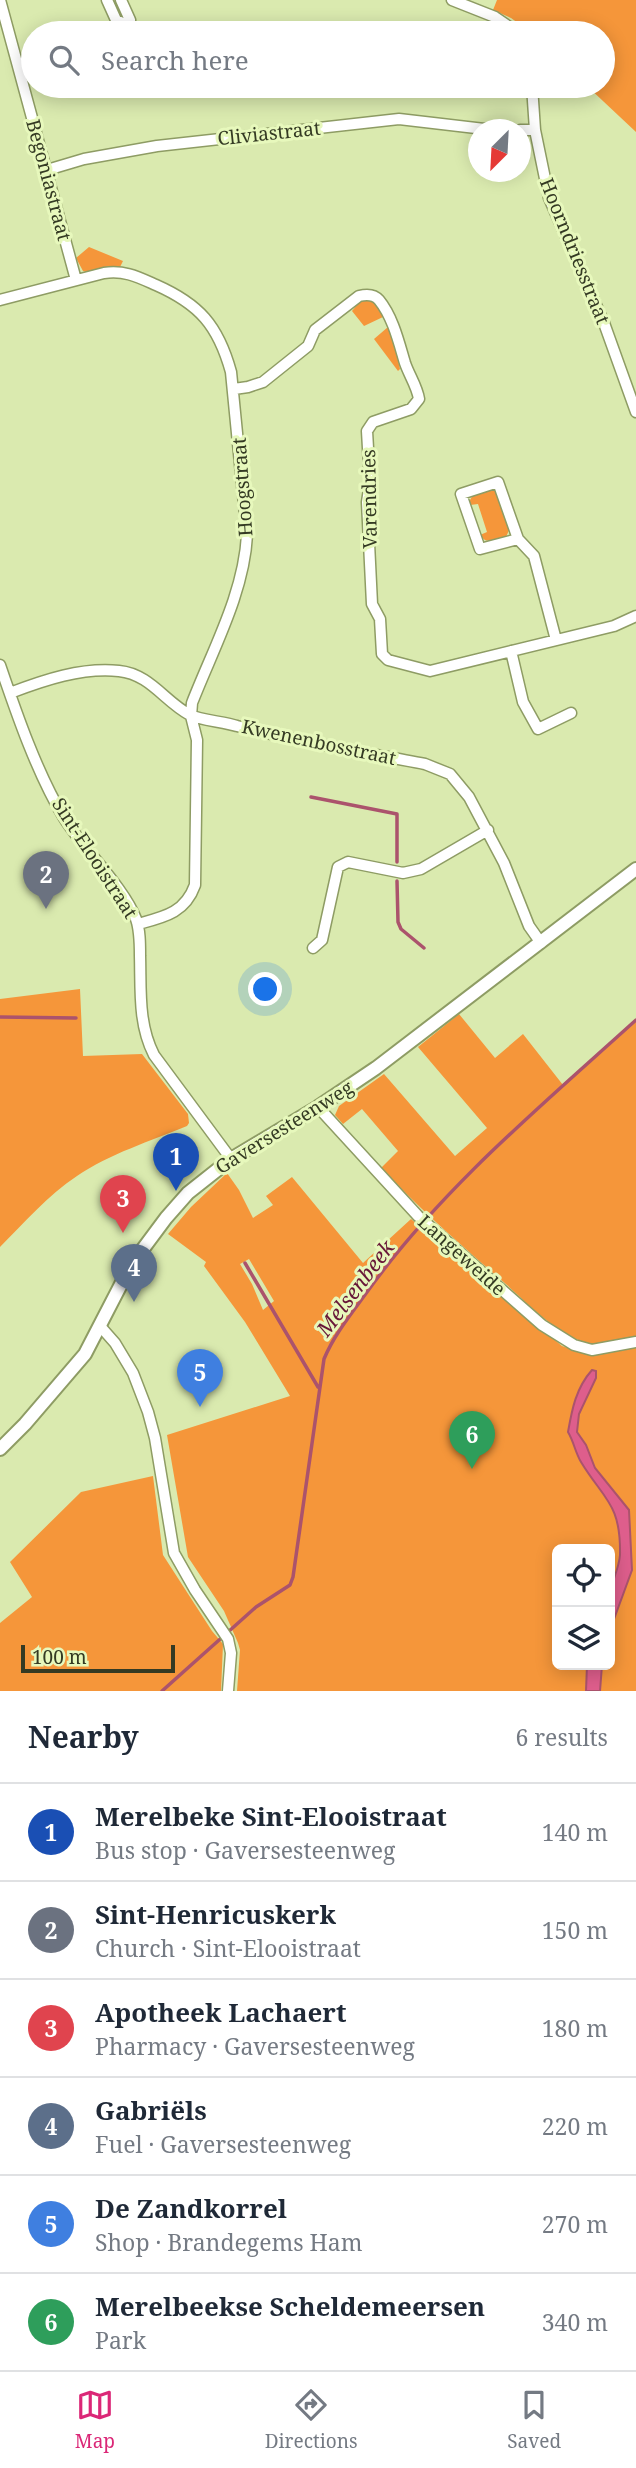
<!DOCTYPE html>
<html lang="en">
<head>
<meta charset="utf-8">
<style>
  :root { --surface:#fff; --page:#f6f6f7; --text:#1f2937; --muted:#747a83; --line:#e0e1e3; --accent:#db2777 }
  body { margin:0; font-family:"Noto Serif",serif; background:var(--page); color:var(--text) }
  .controls { position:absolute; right:21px; bottom:21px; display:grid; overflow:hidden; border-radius:10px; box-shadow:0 4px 18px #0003 }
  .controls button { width:63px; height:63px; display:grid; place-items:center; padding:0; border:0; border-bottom:2px solid var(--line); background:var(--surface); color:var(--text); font:35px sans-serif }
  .compass { position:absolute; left:468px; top:119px; width:63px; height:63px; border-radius:50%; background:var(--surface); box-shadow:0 4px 18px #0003; rotate:204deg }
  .scale { position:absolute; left:21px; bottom:18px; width:154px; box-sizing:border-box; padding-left:7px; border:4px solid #343a23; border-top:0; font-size:19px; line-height:24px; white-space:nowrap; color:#343a23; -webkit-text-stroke:5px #e7f8bc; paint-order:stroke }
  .you { position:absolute; left:266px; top:990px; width:24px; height:24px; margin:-18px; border:5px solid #fff; border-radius:50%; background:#1a73e8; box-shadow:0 0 0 10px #1a73e833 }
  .badge { display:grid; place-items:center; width:46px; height:46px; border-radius:50%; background:var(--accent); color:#fff; font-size:23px; font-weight:700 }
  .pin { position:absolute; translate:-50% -58px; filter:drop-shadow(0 2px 4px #0008) }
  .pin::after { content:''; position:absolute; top:37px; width:24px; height:21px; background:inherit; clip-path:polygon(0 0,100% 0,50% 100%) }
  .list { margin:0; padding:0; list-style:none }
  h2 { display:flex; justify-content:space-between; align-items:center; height:91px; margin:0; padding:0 28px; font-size:30px }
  h2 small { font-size:23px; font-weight:400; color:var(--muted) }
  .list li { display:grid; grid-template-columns:46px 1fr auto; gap:21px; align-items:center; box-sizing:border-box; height:98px; padding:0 28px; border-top:2px solid var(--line) }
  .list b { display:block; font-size:26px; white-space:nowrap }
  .list p { margin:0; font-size:23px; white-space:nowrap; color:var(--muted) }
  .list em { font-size:23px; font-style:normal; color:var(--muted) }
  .icon { flex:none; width:38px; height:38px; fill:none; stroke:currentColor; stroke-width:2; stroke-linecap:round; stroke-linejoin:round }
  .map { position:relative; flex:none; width:636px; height:1691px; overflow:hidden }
  .search { position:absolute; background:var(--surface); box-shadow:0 4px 18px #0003; left:21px; right:21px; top:21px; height:77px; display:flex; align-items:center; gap:18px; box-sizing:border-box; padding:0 24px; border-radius:38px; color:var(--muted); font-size:26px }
  .sheet { height:679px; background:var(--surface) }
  nav { display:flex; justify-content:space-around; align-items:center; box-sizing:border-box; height:98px; border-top:2px solid var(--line); background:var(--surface); font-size:19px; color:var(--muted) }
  nav a { display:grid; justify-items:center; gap:4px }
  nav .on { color:var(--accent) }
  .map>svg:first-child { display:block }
  .green { fill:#f5963a; fill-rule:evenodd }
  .water { fill:#de5e8c; stroke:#ab536c; stroke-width:2 }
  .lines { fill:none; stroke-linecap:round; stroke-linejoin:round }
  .stream { stroke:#ab536c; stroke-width:3.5 }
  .minor-casing { stroke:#8e9c64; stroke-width:13 }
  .tertiary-casing { stroke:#8e9c64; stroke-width:16 }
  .minor { stroke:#fff; stroke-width:10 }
  .tertiary { stroke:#fff; stroke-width:12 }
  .labels { text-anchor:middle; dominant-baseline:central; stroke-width:6; stroke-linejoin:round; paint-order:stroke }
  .street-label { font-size:19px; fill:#343a23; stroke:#e7f8bc }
  .water-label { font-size:21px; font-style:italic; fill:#681738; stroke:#e7f8bc }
</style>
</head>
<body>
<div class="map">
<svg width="636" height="1691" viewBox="0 0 636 1691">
  <rect width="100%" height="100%" fill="#daeaaf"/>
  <path class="green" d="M497,0H636V132L587,86H603V33H532L511,18L493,10Z
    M89,247L123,261L120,267L86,272L83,271L76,258Z
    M362,299C375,298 378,306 383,317L364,326L352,311Z
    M388,327L398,349L396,351L400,369L398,371L374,339Z
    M490,489L496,491L510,528L506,537C496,540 486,545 480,535L487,532L478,504L470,505V500L473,495Z
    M80,989L83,1056L142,1054L188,1114L189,1123L187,1126C151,1141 109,1154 77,1176C48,1195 24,1223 0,1247V999Z
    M459,1014L495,1058L523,1034L563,1085L636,1020V1337C623,1341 603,1349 589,1344C557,1334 531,1307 507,1285C463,1247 421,1210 381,1168L398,1151L362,1109L343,1124L335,1115L339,1106L384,1074L455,1156L487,1128L418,1047Z
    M227,1173L239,1190L253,1218L273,1205L266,1196L292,1177L363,1263L411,1219L562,1346L590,1355L636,1345V1691H237L240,1650L238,1643L224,1611L188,1557L167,1435L290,1396L245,1322L204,1266L206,1262L168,1234L191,1207ZM249,1259L274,1301L263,1310L252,1284L240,1264ZM557,1549H610V1665H557Z
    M153,1476L163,1555L212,1631L223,1644L221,1691H0V1623L32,1597L10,1562L81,1492Z"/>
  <path class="water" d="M592,1370L596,1371V1378L579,1414L577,1432L586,1445L595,1468L629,1510L632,1570L610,1630C610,1618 607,1603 610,1591C613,1579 619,1568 620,1555C621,1503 604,1500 581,1462C575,1452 574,1442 568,1432C572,1409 576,1388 592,1370Z
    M587,1665H602L600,1691H586Z"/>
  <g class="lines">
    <path class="stream" d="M311,797L397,814V862
      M397,881L398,922L401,929L424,948
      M0,1017L76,1018
      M245,1263L318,1387
      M162,1691L256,1607L290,1585L293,1577L324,1359C334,1335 351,1314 367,1292C441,1189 542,1105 636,1020"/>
    <g class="minor-casing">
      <path id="minor" d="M0,0L76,280
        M107,0L116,20L125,24L130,20L121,0
        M452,0L495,17L518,33
        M532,86L535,130L549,198L604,323L636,412
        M520,130H535
        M47,170L84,159L157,146L399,119L493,130
        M0,300L104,273C125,270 138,277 156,285C199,304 218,325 231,372L247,535C244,593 213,649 192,703L191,716L197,740L195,885C185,913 164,917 138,924
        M234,389L248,387L263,382L308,346L315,330L359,296C367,294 374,294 379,300C393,317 399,343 405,363C409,375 417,386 419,399L411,409L373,422L367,431L370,483L367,502L372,604L380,619L382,654L388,660L430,671L614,626L636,616
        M518,539L480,549L461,494L498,482L518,539L534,556L556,640
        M511,651L523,702L538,729L571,713
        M0,665C17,715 37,773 64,818C84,850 123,886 136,919C140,930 140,943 140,956C141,990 138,1024 154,1055L231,1159
        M10,693C44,680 82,667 119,671C150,674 165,702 190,715C200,720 225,722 237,726C299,742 362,752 425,764L450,774L469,797L504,863L529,926L541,943
        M313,948L322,940L338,867L348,862L403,873L421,869L488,830
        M318,1107L418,1216L542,1325L574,1345L592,1350L636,1342
        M100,1326L115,1343L133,1373L148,1412L155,1438L174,1553L195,1590L228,1639L231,1653L228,1691"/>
    </g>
    <g class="tertiary-casing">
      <path id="tertiary" d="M0,1449L25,1424L85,1354L131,1265L166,1218L188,1193L231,1159L318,1107L376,1068L636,869"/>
    </g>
    <use href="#minor" class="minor"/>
    <use href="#tertiary" class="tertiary"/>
  </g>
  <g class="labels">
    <g class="street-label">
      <text transform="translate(269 133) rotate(-6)">Cliviastraat</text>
      <text transform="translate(49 180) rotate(75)">Begoniastraat</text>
      <text transform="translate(575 251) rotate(68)">Hoorndriesstraat</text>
      <text transform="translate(242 487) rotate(-94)">Hoogstraat</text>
      <text transform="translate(369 499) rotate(-91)">Varendries</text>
      <text transform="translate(319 742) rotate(12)">Kwenenbosstraat</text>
      <text transform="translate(95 858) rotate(57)">Sint-Elooistraat</text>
      <text transform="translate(284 1127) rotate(-32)">Gaversesteenweg</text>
      <text transform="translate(462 1255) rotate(42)">Langeweide</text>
    </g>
    <g class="water-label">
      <text transform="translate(355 1288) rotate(-53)">Melsenbeek</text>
    </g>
  </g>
</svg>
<div class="controls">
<button><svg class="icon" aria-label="locate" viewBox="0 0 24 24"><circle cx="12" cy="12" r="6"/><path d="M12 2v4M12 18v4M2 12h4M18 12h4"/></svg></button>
<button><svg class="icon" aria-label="layers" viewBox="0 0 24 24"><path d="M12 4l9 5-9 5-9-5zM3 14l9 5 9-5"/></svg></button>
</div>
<svg class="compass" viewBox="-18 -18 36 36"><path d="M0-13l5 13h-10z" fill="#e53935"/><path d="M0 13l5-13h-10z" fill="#747a83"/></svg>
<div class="scale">100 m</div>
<div class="you"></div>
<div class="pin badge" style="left:176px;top:1191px;background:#1a4fb4">1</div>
<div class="pin badge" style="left:46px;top:909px;background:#6b7280">2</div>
<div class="pin badge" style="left:123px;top:1233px;background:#e0444e">3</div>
<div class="pin badge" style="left:134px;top:1302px;background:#5c6f8a">4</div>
<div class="pin badge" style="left:200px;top:1407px;background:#3f7fe0">5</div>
<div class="pin badge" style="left:472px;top:1469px;background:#2e9e5b">6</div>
<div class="search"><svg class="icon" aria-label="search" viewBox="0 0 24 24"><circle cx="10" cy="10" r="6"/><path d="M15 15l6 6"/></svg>Search here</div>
</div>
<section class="sheet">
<h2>Nearby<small>6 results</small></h2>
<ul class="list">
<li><span class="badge" style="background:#1a4fb4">1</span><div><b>Merelbeke Sint-Elooistraat</b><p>Bus stop · Gaversesteenweg</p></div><em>140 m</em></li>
<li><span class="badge" style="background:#6b7280">2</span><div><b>Sint-Henricuskerk</b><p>Church · Sint-Elooistraat</p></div><em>150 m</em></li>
<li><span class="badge" style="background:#e0444e">3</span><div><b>Apotheek Lachaert</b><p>Pharmacy · Gaversesteenweg</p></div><em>180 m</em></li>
<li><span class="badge" style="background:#5c6f8a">4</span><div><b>Gabriëls</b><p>Fuel · Gaversesteenweg</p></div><em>220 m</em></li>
<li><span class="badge" style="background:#3f7fe0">5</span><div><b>De Zandkorrel</b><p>Shop · Brandegems Ham</p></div><em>270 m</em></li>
<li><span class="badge" style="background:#2e9e5b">6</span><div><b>Merelbeekse Scheldemeersen</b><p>Park</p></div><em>340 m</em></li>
</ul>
</section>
<nav>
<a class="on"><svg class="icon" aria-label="map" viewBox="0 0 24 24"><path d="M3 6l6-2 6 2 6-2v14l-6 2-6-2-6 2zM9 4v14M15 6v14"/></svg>Map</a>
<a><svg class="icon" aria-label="directions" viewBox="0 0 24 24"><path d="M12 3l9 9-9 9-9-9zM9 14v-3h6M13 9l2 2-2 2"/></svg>Directions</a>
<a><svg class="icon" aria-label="saved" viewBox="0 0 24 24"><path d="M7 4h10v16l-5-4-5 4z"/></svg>Saved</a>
</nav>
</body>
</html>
